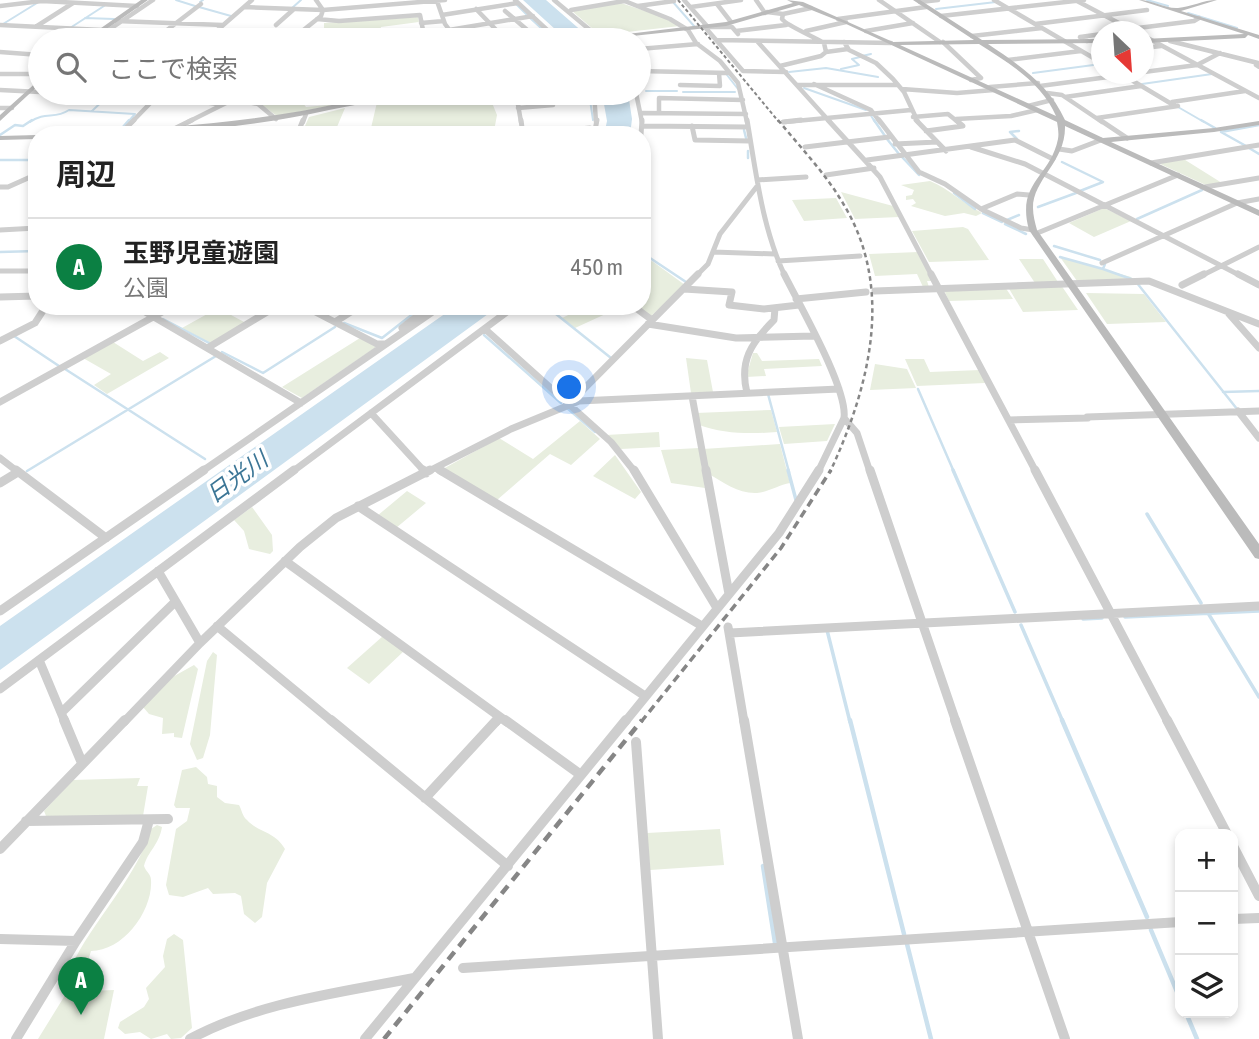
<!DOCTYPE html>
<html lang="ja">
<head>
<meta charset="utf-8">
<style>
  :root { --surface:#fff; --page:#f2f2f2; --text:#222; --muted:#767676; --line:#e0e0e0; --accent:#0b8043 }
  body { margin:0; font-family:"Asap Condensed","Noto Sans JP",sans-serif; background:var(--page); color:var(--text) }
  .controls { position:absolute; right:21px; bottom:21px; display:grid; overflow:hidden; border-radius:14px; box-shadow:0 4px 10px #0003 }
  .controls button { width:63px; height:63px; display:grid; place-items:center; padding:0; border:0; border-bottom:2px solid var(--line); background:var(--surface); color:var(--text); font:35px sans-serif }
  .compass { position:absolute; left:1091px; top:21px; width:63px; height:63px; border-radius:50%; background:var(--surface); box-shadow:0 4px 10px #0003; rotate:155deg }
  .you { position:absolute; left:570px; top:388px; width:24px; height:24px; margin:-18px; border:5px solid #fff; border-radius:50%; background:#1a73e8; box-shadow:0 0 0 10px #1a73e833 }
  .badge { display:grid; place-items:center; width:46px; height:46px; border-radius:50%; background:var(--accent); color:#fff; font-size:23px; font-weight:700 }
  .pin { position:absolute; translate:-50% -58px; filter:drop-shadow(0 2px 4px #0008) }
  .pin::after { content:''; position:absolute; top:37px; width:24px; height:21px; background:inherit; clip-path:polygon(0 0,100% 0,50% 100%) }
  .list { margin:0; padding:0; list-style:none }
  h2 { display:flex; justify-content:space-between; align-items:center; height:91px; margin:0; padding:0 28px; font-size:30px }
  h2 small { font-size:23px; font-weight:400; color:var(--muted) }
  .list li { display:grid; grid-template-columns:46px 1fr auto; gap:21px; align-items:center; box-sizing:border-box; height:98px; padding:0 28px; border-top:2px solid var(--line) }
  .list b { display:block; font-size:26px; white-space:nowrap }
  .list p { margin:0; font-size:23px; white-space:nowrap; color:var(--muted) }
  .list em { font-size:23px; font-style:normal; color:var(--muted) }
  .icon { flex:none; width:38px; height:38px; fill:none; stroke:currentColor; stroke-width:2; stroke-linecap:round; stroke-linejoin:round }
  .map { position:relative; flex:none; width:1259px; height:1039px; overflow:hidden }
  .search { position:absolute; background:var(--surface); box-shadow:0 4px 10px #0003; left:28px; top:28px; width:623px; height:77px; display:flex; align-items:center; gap:18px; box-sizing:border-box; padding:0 24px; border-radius:38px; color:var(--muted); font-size:26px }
  .panel { position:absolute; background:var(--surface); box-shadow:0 4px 10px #0003; left:28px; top:126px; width:623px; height:189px; border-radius:28px }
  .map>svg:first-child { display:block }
  .green { fill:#e8eedf }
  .water { fill:#cce1ee }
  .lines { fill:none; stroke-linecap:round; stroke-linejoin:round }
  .stream-far3 { stroke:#cce1ee; stroke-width:2 }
  .stream-far2 { stroke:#cce1ee; stroke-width:2.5 }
  .stream-far1 { stroke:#cce1ee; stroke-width:3.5 }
  .stream { stroke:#cce1ee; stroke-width:4.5 }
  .street-far4 { stroke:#cecece; stroke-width:4.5 }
  .street-far3 { stroke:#cecece; stroke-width:5 }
  .street-far2 { stroke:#cecece; stroke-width:7 }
  .street-far1 { stroke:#cecece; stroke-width:9 }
  .street { stroke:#cecece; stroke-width:10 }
  .secondary { fill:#bbb; fill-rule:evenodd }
  .rail-far3 { stroke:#868686; stroke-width:2; stroke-dasharray:3.5 2.5; stroke-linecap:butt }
  .rail-far2 { stroke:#868686; stroke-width:2.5; stroke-dasharray:4.5 3.5; stroke-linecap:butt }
  .rail-far1 { stroke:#868686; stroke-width:3.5; stroke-dasharray:8 5; stroke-linecap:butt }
  .rail { stroke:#868686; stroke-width:4.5; stroke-dasharray:10 7; stroke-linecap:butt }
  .labels { text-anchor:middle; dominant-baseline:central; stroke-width:7; stroke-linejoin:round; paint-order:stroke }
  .water-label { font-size:23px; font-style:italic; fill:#3c7696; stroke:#fff }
</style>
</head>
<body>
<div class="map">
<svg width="1259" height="1039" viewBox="0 0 1259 1039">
  <rect width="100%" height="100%" fill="#fff"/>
  <path class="green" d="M621,3L666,18L680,26L600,35L572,11Z
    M418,17L419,22L381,27L379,33L331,37L319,32L324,28V23Z
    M266,93H285L273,98L275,103L300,99L306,107L328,105L325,99L327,97L319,93H340V104L277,116L259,103Z
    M396,93H488L497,115L494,131L347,134L357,129L371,128L378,98Z
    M345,108L334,134L301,135L309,117Z
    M1182,158L1222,183L1208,186L1158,163Z
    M930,181C949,189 964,204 982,213L976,216L964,213L945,216L911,206L916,203L913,199L906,200V196L912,195L914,190L901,185Z
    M841,192L893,206L899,217L855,219Z
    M836,198L847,218L804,221L792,200Z
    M1104,208L1131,221L1094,237L1069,223Z
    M963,227L968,229L989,260L929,262L912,231Z
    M918,252L933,281H927L929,287H923L917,274L875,276L869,254Z
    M1060,257L1131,277L1133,280L1077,281Z
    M1019,259H1043L1058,282L1035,283Z
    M652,261L685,285L650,317L635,306H642V265Z
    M1061,285L1078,310L1023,312L1008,287Z
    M1005,287L1013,299L949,301L944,290Z
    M1086,293L1144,294L1166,322L1107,324Z
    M587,306H623L575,328L562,318Z
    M218,308L246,323L210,343L182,328Z
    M360,338L376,347L302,398L282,387Z
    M113,342L143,361L160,352L169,358L107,394L94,385L111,374L83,358Z
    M753,353H757L762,361L819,359L822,366L764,369L766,376L746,377Z
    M686,358L707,360L713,392L691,393Z
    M905,359H924L930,372L980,370L985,383L917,386Z
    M875,364L907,369L916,388L870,390Z
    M771,410L777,432C751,434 723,434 699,425L696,413Z
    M580,421L600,439L571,465L550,454L497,500L443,469L499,438L533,459Z
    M835,424L827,441L784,444L779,427Z
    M659,432L660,447L621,449L606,435Z
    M780,444L790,483C779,485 768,492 757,493C739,494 724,483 709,474L703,449Z
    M699,448L705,488L671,483L661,450Z
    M615,455L641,492L635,499L593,476Z
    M407,491L426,503L396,528L377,516Z
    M252,507L272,535L273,551L270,554L249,549L244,531L234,520Z
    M383,636L404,651L369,684L347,668Z
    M213,652L217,655L210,735L203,758L197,760L190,744L207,661Z
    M194,665L198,669L182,738L174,737V733L162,734L163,718L149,714L143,707L169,679Z
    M196,767L207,777L208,784L217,786V797L225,803L239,805C242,810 242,816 247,820C259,833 275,831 285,849L267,883L262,917L255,923L244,914L241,896L235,893L213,894L208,888L183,897L169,895L166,885L176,829L187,821L190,808H176L174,805L182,770Z
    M140,778L137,786H148L143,816H46L44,811L73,780Z
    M157,825L162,827C159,845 148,851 144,866C146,872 151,874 151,880C153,911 123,951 91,951L84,974L95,977L93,982L73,989L61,986C64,976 71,966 76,957C99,914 137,876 151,829Z
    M720,829L724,865L650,870L647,833Z
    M174,934L183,940L192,1028L181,1038L171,1039L167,1034L151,1039L140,1032L125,1034L118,1028L120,1022L144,1007L149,999L146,988L165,967L163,956L167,939Z
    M114,990L104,1039H38L67,992Z"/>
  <path class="water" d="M523,0H546L592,40H567Z
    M602,93H628L632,119L630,135H604L607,121Z
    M456,306H499L0,670V626Z"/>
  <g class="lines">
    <path class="stream-far3" d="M176,0L195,6
      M1147,0L1168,6
      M200,2L203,0
      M673,2L694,26
      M516,4L528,16
      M199,7L231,16
      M292,8L301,0
      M936,9L996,2
      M1188,13L1237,28
      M85,18L114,19
      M530,18L554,40
      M3,24L37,3
      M70,28L104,6
      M862,56L871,54
      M841,69L859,65L852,59L860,57
      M789,72L826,68L878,77
      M1033,73L1101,64
      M727,75L738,89
      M1142,84L1212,74
      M804,88L866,110
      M646,91H677
      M683,92H735
      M589,93L593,120
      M1178,107L1204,122
      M92,111L110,94
      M870,114L875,122
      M30,122C46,111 54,120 69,110L135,114L128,122"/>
    <path class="stream-far2" d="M874,120L885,136
      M1201,120L1215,128
      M122,128L129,120
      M744,130L746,138
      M1221,132L1259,125
      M1221,132L1246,146
      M0,135L15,125L23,126L32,120
      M328,135L383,134
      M887,139L899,154
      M1017,139L1010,132L1019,131
      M1249,148L1259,154
      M748,151V158
      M902,157L919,175
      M0,160H37
      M1062,162L1103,182L1080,191
      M954,193L975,209
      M1038,207L1076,193
      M983,213L1002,222
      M1137,219L1202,190
      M1007,220L1019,215
      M1005,224L1026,234
      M1054,246L1100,260
      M0,252L37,251
      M647,256L686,282
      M1060,257L1103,269L1105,264
      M1103,269L1134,280
      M1137,283L1237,409
      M546,306L611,358
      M163,319L209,343
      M344,323L382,338L423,306
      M484,335L561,403
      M14,336L59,366
      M222,352L263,373L335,327
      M65,369L205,459
      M918,389L954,472
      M1223,392L1259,391
      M768,394L789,472
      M567,408L595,432
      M27,471L216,356"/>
    <path class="stream-far1" d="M788,470L796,500
      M953,470L1015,612
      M1147,514L1201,603
      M1208,613L1259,697
      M1125,617L1259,611
      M1083,619L1102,618
      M1021,625L1063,722
      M827,630L850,722"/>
    <path class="stream" d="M850,720L904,934
      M1062,720L1147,917
      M763,866L775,943
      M1151,930L1180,999
      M907,944L931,1039
      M1186,1013L1197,1039"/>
    <path class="street-far4" d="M515,0L558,40
      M554,0L602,40
      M622,0L670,19L688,30L696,43L720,61L738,83L747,122
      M684,0L707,26
      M756,0L765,13
      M879,0L940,42
      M994,0L1102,63
      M437,1L445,24L457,40
      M1077,1L1134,31
      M920,2L938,0
      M717,4L731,22
      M0,6L42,1L137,6
      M638,6L674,1
      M244,7L323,10L316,0
      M691,7L741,0
      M476,9L505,39
      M571,10L624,1
      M505,11L532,34
      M767,12L783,14L811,8
      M442,15L518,3
      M941,16L1084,0
      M838,19L926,7
      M116,21L223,25
      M421,23L444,21
      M1035,24L1147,10
      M0,25L102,30
      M276,25L294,9
      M37,26L73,3
      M704,26L743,71L786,72
      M709,27H732L738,34
      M1130,29L1194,21L1199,18
      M449,30L533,16
      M302,31L326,37L423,30L420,15L339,21L317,19
      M736,31L786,25
      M806,31L846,22
      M866,31L913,23
      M213,34L293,38
      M972,36L1042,28
      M1144,36L1259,98
      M94,40L153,0
      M154,40L201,4
      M206,40L252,0
      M291,40L321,16L323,10L445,0
      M716,40L891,43
      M757,41L830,122
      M1087,41L1080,37L1102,34
      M1170,41L1258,63L1256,65L1259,67
      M844,42L849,50L876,63L893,79L904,92L918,122
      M943,42L981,78L971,80
      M1144,48L1161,46
      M639,49L698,44
      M0,52L40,55
      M826,52L848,49
      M1008,60L1081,51
      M780,66L821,56L826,52L824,43C813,36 787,26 782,19L783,14
      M639,71L729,73
      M1144,72L1197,65L1220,53
      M0,74H40
      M1123,75L1175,106
      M814,84L871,110L880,122
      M680,85L720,86L719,73
      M798,85H898
      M1040,86L1131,74
      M990,87L1038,83
      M902,89L957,93L994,90
      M0,90L40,92
      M52,93H104
      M113,93C149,101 186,98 222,105
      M516,93L521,122
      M594,93L596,122
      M636,93L642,122
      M1047,93L1062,95L1102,122
      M516,97L573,93
      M1065,97L1141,86
      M234,99L258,104L276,119
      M1172,102L1245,91
      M1028,106L1052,100
      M0,108H12
      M518,108L553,105
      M642,113L746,114
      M659,113V98L743,100
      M913,117L948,114L958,122
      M1097,118L1178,106
      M956,119L1011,116L1037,110
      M132,122L160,93
      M188,122L246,93
      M303,122L306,114
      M785,122L911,110"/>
    <path class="street-far3" d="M521,120L523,135
      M747,120C756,172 762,228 785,276
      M828,120L880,177L932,276
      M879,120L919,172L945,184L981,209L1021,228L1033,230
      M916,120L946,151
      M1100,120L1127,138
      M783,122L801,120
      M643,126L748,127
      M692,126L695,140L750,141
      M926,131L963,126L956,120
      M122,132L134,120
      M523,134L590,128
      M162,135L192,120
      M297,135L303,120
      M381,135L522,132
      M594,135L597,120
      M641,135L642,120
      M895,144L937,142
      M805,147L889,137
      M971,147L1025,164L1241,276
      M1059,149L1072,151L1101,140
      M867,160L1015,140L1053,159
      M1151,163L1259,145
      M826,175L874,168
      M757,180L806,177
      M0,187H8L37,174
      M1205,187L1259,178
      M981,209L1017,194L1029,195
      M0,230L37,228
      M1035,234L1178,175
      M713,252L775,254
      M778,261L860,256
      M1102,263L1237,203L1259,199
      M0,271H37
      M696,276L708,264L720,234L758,185
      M1201,276L1259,247"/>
    <path class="street-far2" d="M784,274C799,304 848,389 844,418L818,472
      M931,274L1036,472
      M1238,274L1259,285
      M1182,285L1204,274
      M684,289L732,292L729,305L764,309L799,305
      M875,291L1149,281L1259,324
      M0,297L37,296
      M796,299L866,292
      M135,306L301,403
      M304,306L377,344H384
      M633,306L652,320
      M1229,314L1259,348
      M335,322L360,306
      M648,324L736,338L814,336
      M402,328L430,306
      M485,329L611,442L635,472
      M0,341L35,323L46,306
      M209,347L277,306
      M747,393C739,361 751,343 774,320L775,308
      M692,396L706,472
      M0,402L173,306
      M571,402L698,274
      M1238,411L1259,438
      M371,413L425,472
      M1087,417L1259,411
      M844,418L857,433L870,472
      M1009,420L1088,418
      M0,458L18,472
      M436,468L442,472
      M201,472L441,306
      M292,472L515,306
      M427,472L511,429L579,401L839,389"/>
    <path class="street-far1" d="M16,470L106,538
      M423,470L426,473
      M440,470L702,626
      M634,470L717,608
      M706,470L729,594
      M870,470L956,722
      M1035,470L1168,722
      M0,483L18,472
      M358,506L645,696
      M285,561L507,722
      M158,571L200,643
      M0,611L204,470
      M217,626L333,722
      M728,627L744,722
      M730,633L1259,606
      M39,660L65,722
      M0,689L294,470
      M62,712L175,602
      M124,722L200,643L300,547L336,518L430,470
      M496,722L500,717
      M625,722L779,533L819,470"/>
    <path class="street" d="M64,720L82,763
      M331,720L508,866
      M505,720L581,775
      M744,720L798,1039
      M955,720L1065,1039
      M1167,720L1227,834
      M636,742L658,1039
      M425,798L497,720
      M26,821L168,819
      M1233,846L1259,896
      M0,849L125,720
      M1233,919L1259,918
      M0,939L76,941
      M463,968L1180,922
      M16,1039L76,941L143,842L149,820
      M190,1039C259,1002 338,993 414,978
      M365,1039L626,720"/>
    <path class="secondary" d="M141,0H148L91,40H84Z
      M787,0L803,2L893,42L974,40L913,0H920L982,40L1102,39V43L988,44C1019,65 1049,84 1065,120L1103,138L1214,128L1259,121V125L1214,132L1111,142L1259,210V216L1065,126C1066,162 1033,179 1033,208C1033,215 1035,223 1037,230L1259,544V559L1255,558L1029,230C1016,182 1050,178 1058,139C1059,134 1058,128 1057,122L844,23L799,5L726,26L595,40H578L726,22L793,3ZM979,44C1009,63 1042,83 1056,116L900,45Z
      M1139,0C1152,0 1166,9 1178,8C1191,7 1203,0 1217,0L1181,11L1259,35V39L1248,35L1245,38L1144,43V39L1244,34Z
      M40,79V84L0,121V115Z
      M380,93H390C373,103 349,106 329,110C245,129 158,135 72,135L76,133C179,127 281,121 380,93Z
      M37,135V139L0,140V136Z"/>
    <path class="rail-far3" d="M678,0L779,122"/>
    <path class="rail-far2" d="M778,120C801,148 826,174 844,205C895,290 869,388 830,472"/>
    <path class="rail-far1" d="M641,722L781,548L831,470"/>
    <path class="rail" d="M384,1039L642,720"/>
  </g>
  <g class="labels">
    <g class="water-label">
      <text transform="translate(237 477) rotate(-36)">日光川</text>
    </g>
  </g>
</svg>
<div class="controls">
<button>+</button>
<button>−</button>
<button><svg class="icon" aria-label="layers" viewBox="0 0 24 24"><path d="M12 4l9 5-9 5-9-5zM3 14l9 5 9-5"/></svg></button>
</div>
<svg class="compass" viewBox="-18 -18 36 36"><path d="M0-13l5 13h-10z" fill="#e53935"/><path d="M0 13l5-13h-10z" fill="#767676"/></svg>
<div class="you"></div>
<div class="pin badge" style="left:81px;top:1015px">A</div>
<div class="search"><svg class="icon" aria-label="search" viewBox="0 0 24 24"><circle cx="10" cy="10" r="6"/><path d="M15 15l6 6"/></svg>ここで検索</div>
<section class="panel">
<h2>周辺<small></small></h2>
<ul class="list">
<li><span class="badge">A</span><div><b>玉野児童遊園</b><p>公園</p></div><em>450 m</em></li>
</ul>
</section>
</div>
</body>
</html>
